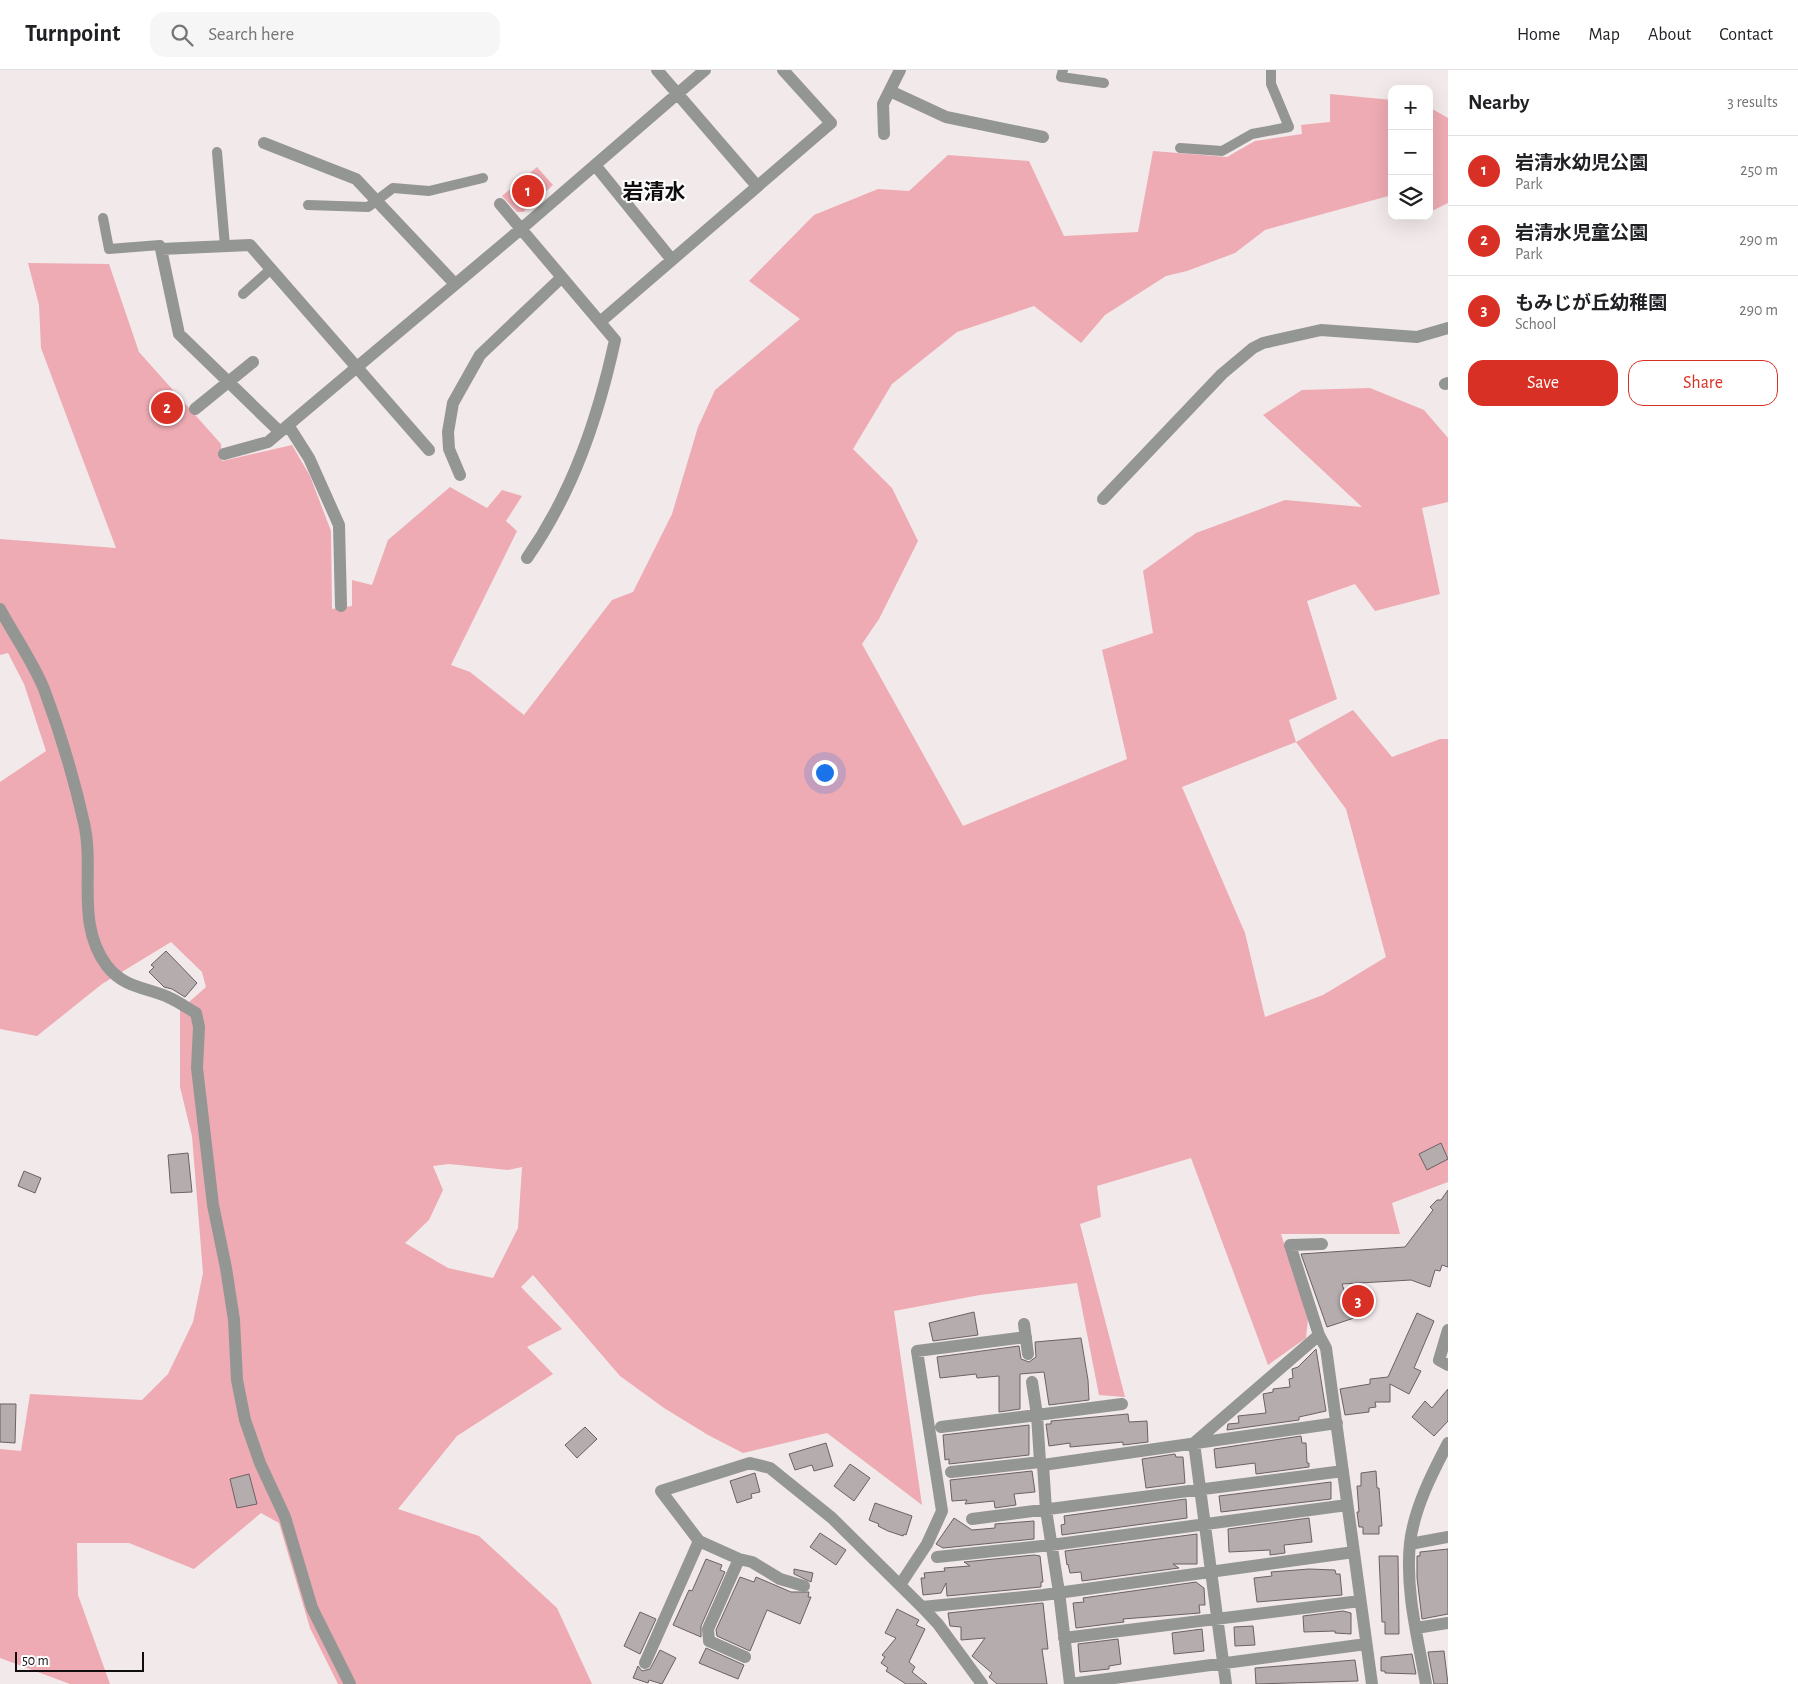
<!DOCTYPE html>
<html lang="en">
<head>
<meta charset="utf-8">
<style>
  :root { --surface:#fff; --page:#f6f6f6; --text:#202124; --muted:#757577; --line:#e0e0e0; --accent:#d93025 }
  body { margin:0; font-family:"Alegreya Sans","Noto Sans JP",sans-serif; background:var(--page); color:var(--text) }
  .controls { position:absolute; right:15px; top:15px; display:grid; overflow:hidden; border-radius:10px; box-shadow:0 5px 20px #0002 }
  .controls button { width:45px; height:45px; display:grid; place-items:center; padding:0; border:0; border-bottom:1px solid var(--line); background:var(--surface); color:var(--text); font:25px sans-serif }
  .scale { position:absolute; left:15px; bottom:12px; width:129px; box-sizing:border-box; padding-left:5px; border:2px solid #0f0d0d; border-top:0; font-size:14px; line-height:18px; white-space:nowrap; color:#0f0d0d; -webkit-text-stroke:4px #fff; paint-order:stroke }
  .you { position:absolute; left:824px; top:702px; width:18px; height:18px; margin:-12px; border:4px solid #fff; border-radius:50%; background:#1a73e8; box-shadow:0 0 0 8px #1a73e833 }
  .badge { display:grid; place-items:center; width:32px; height:32px; border-radius:50%; background:var(--accent); color:#fff; font-size:16px; font-weight:700 }
  .pin { position:absolute; translate:-50% -50%; border:2px solid #fff; box-shadow:0 1px 5px #0006 }
  .list { margin:0; padding:0; list-style:none }
  h2 { display:flex; justify-content:space-between; align-items:center; height:65px; margin:0; padding:0 20px; font-size:21px }
  h2 small { font-size:16px; font-weight:400; color:var(--muted) }
  .list li { display:grid; grid-template-columns:32px 1fr auto; gap:15px; align-items:center; box-sizing:border-box; height:70px; padding:0 20px; border-top:1px solid var(--line) }
  .list b { display:block; font-size:19px; white-space:nowrap }
  .list p { margin:0; font-size:16px; white-space:nowrap; color:var(--muted) }
  .list em { font-size:16px; font-style:normal; color:var(--muted) }
  .actions { display:flex; gap:10px; padding:15px 20px }
  .actions a { flex:1; padding:11px 0; border:1px solid var(--accent); border-radius:15px; text-align:center; font-size:18px; color:var(--accent) }
  .actions .main { background:var(--accent); color:#fff }
  .icon { flex:none; width:28px; height:28px; fill:none; stroke:currentColor; stroke-width:2; stroke-linecap:round; stroke-linejoin:round }
  .map { position:relative; flex:none; width:1448px; height:1614px; overflow:hidden }
  header { display:flex; align-items:center; gap:30px; box-sizing:border-box; height:70px; padding:0 25px; background:var(--surface); border-bottom:1px solid var(--line) }
  header strong { font-size:24px }
  nav { display:flex; gap:28px; margin-inline-start:auto; font-size:18px }
  .search { width:350px; height:45px; background:var(--page); display:flex; align-items:center; gap:12px; box-sizing:border-box; padding:0 18px; border-radius:15px; color:var(--muted); font-size:19px }
  main { display:flex }
  aside { flex:1; background:var(--surface) }
  .map>svg:first-child { display:block }
  .green { fill:#eeabb3; fill-rule:evenodd }
  .building { fill:#b5acad; stroke:#6a6263 }
  .lines { fill:none; stroke-linecap:round; stroke-linejoin:round }
  .lane { stroke:#949693; stroke-width:10 }
  .street { stroke:#949693; stroke-width:12 }
  .labels { text-anchor:middle; dominant-baseline:central; stroke-width:4; stroke-linejoin:round; paint-order:stroke }
  .neighbourhood-label { font-size:21px; font-weight:bold; fill:#0f0d0d; stroke:#fff }
</style>
</head>
<body>
<header>
<strong>Turnpoint</strong>
<div class="search"><svg class="icon" aria-label="search" viewBox="0 0 24 24"><circle cx="10" cy="10" r="6"/><path d="M15 15l6 6"/></svg>Search here</div>
<nav><a>Home</a><a>Map</a><a>About</a><a>Contact</a></nav>
</header>
<main>
<div class="map">
<svg width="1448" height="1614" viewBox="0 0 1448 1614">
  <rect width="100%" height="100%" fill="#f2e9ea"/>
  <path class="green" d="M1330,24L1392,30V125L1265,160L1235,183L1187,201L1166,206L1105,245L1081,273L1034,236L957,262L892,314L853,379L892,418L918,471L879,549L862,574L963,756L1127,689L1102,580L1153,563L1143,501L1196,463L1285,430L1362,437L1263,345L1302,320L1370,318L1424,340L1448,368V432L1422,438L1440,524L1375,541L1355,514L1307,531L1337,629L1289,650L1296,672L1353,640L1392,687L1440,669H1448V1112L1392,1133L1400,1164H1281L1308,1248L1306,1268L1268,1295L1191,1088L1097,1116L1101,1147L1080,1154L1125,1327L1099,1325L1077,1213L980,1225L894,1241L922,1435L827,1363L743,1383L708,1365L664,1338L620,1306L533,1205L521,1217L562,1259L527,1277L553,1304L457,1366L398,1439L479,1466L557,1538L592,1614H338L310,1558L279,1453L261,1443L194,1499L129,1473H77L78,1525L110,1614H70L0,1588V1379L21,1381L30,1324L142,1330L168,1304L193,1252L203,1203L192,1066L180,1017V940L206,917L202,902L171,872L102,914L37,966L0,959V712L46,681L24,614L8,583L0,585V469L116,478L41,278L39,235L28,193L109,194L139,282L221,374L222,391L292,375L310,406L331,461L332,539L352,536V510L372,515L388,470L450,417L487,438L502,420L522,426L506,451L517,461L451,595L470,602L524,645L612,530L633,522L672,444L698,357L715,320L800,249L749,211L814,145L878,119L909,121L948,85L1029,91L1064,166L1138,162L1153,81L1227,87L1255,71L1302,64L1301,55L1330,52ZM1296,672L1346,739L1386,887L1323,925L1265,947L1245,863L1182,717ZM449,1094L508,1100L522,1097L518,1158L493,1208L448,1198L405,1173L429,1150L443,1120L433,1096Z
    M1429,37L1448,48V133L1430,142Z
    M537,97L553,115L523,142H517L502,126Z"/>
  <path class="building" d="M166,881L197,913L185,927L172,919L164,917L149,902L154,897L151,895Z
    M1441,1073L1448,1089L1427,1100L1419,1084Z
    M188,1083L192,1122L171,1123L168,1085Z
    M24,1101L41,1108L35,1123L18,1116Z
    M1448,1120V1197L1442,1195L1440,1201L1435,1200L1430,1217L1411,1210L1342,1214L1354,1248L1327,1257L1301,1184L1405,1177L1433,1140L1430,1137L1437,1130H1441Z
    M974,1242L978,1265L933,1271L929,1253Z
    M1417,1243L1434,1251L1414,1298L1421,1301L1409,1324L1390,1314V1332H1375L1376,1337L1369,1338V1342L1345,1345L1340,1319L1370,1314V1309L1388,1307Z
    M1081,1268L1088,1310L1089,1330L1049,1335L1044,1302L1020,1304V1339L999,1342V1306L977,1308L976,1304L940,1308L937,1287L1019,1276L1021,1289L1029,1292L1036,1287L1035,1272Z
    M1316,1279L1326,1341L1299,1347V1350L1227,1360L1228,1354L1239,1353L1238,1346L1266,1343L1263,1324L1273,1322V1319L1290,1317L1289,1309L1293,1308L1292,1299L1298,1297Z
    M1448,1319V1351L1434,1366L1412,1347L1425,1331L1432,1338Z
    M0,1334H16L15,1373L0,1372Z
    M1128,1344L1129,1352L1147,1351L1148,1372L1123,1375V1372L1070,1377V1373L1049,1376L1046,1354H1051V1351Z
    M1029,1355V1385L949,1394V1389L945,1390L943,1365Z
    M585,1357L597,1369L577,1388L565,1375Z
    M1301,1366L1302,1373H1306L1307,1393H1309V1397L1256,1404L1255,1393L1216,1398L1214,1379Z
    M826,1373L833,1396L814,1401L812,1395L795,1400L789,1384Z
    M1175,1384L1176,1387H1183L1185,1413L1146,1418L1142,1389Z
    M850,1394L870,1408L854,1431L834,1416Z
    M1032,1401L1035,1422L1014,1424L1016,1435L995,1438L994,1431L965,1434L967,1430L952,1431L950,1410Z
    M1376,1401L1377,1418H1379L1382,1456H1379V1464H1363V1457H1359L1357,1442H1359L1357,1416H1361V1403Z
    M755,1403L760,1422L751,1424L752,1428L737,1433L730,1411Z
    M249,1404L257,1434L237,1438L230,1409Z
    M1331,1412V1429L1221,1442L1219,1426Z
    M1186,1429L1187,1448L1062,1465L1061,1455L1065,1454L1064,1446Z
    M875,1433L912,1446L906,1465L904,1464L903,1466L888,1461L878,1456L879,1454L869,1450Z
    M954,1448L972,1460L995,1458V1454L1034,1451V1469L943,1478L936,1474Z
    M1309,1448L1312,1472L1284,1475L1285,1483L1270,1485V1480L1229,1482L1228,1459Z
    M820,1463L846,1480L836,1495L810,1477Z
    M1197,1464V1494H1173L1179,1498L1082,1511L1081,1502L1070,1503L1068,1494L1067,1495L1065,1481Z
    M1448,1479V1544L1422,1549L1417,1508V1486H1420V1482Z
    M1034,1485L1040,1486L1043,1512H1041V1517L947,1526L946,1513L941,1523L923,1525L921,1508H925L924,1503L945,1501L944,1498L970,1496L964,1492Z
    M1379,1486H1398L1399,1564H1385V1552H1382Z
    M706,1489L722,1495L720,1500L725,1502L701,1556V1567L673,1555L689,1520L692,1521Z
    M794,1499L813,1503L811,1512L794,1504Z
    M1309,1499L1335,1500L1336,1504H1340L1342,1525L1257,1532L1254,1508L1272,1506L1271,1502Z
    M740,1507L754,1512L756,1507L791,1522H809L808,1527H811L800,1554L767,1540L750,1581L717,1566L716,1560Z
    M1196,1512L1204,1518L1205,1535H1199L1200,1543L1123,1549L1124,1552L1076,1558L1073,1533L1084,1532L1083,1528Z
    M1043,1533L1048,1579H1042L1047,1614H997L989,1607L992,1603L972,1586L985,1568L961,1570V1557L950,1556L948,1543Z
    M897,1539L919,1550L916,1555L925,1559L909,1592L915,1597L912,1602L927,1614H906L886,1601L888,1598L881,1593L885,1587L882,1585L896,1568L885,1563Z
    M1343,1541L1351,1543V1564L1335,1563V1561L1304,1562L1303,1546Z
    M640,1542L656,1549L640,1584L624,1576Z
    M1253,1556L1255,1575L1235,1576L1234,1557Z
    M1202,1559L1204,1581L1174,1584L1172,1563Z
    M1118,1569L1121,1594L1109,1596V1599L1080,1602L1078,1574Z
    M706,1578L744,1595L738,1609L699,1593Z
    M660,1580L676,1588L662,1614L649,1610L648,1613L633,1608L638,1596L642,1601L650,1599Z
    M1444,1581L1448,1614H1434L1428,1582Z
    M1412,1584L1416,1604L1385,1603V1601H1381V1587Z
    M1355,1590L1358,1611L1256,1614L1255,1598Z"/>
  <g class="lines">
    <path class="lane" d="M1063,0L1061,7L1104,13
      M1180,78L1222,81L1252,64L1289,57L1271,14V0
      M217,82L225,176
      M308,135L368,137L393,118L429,121L483,108
      M103,148L109,179L160,175L161,179
      M243,224L271,199"/>
    <path class="street" d="M657,0L757,116
      M890,21L946,47L1043,67
      M884,64L883,34L900,0
      M264,73L356,109L455,214
      M595,95L672,190
      M500,134L615,270C598,348 573,422 527,488
      M600,252L831,53L783,0
      M1445,314L1448,313
      M195,339L253,292
      M288,355L309,388L339,455L341,536
      M280,362L179,264L161,179L250,175L429,380
      M224,384L268,372L521,159L705,0
      M460,405L449,379L448,362L453,333L480,285L561,208
      M1103,429L1222,304L1253,278L1263,273L1321,260L1417,267L1448,258
      M0,539C14,565 33,592 44,619C60,662 74,708 84,753C95,801 75,854 107,896C125,919 147,917 170,928C179,932 187,938 196,943L199,957L197,998L213,1135L226,1198L234,1250L237,1310L245,1350L260,1393L285,1447L312,1538L350,1614
      M1322,1174L1290,1175L1319,1265L1326,1278L1372,1614
      M1024,1254L1028,1284
      M1448,1260L1439,1290L1448,1295
      M1032,1312L1037,1345L1122,1334
      M941,1357L1037,1345L1040,1392L1043,1395L1046,1440L1059,1522L1070,1614
      M1043,1395L1337,1353
      M951,1402L1040,1392
      M972,1449L1343,1401
      M699,1471L739,1489L708,1559L709,1571L745,1587
      M1410,1474L1448,1467
      M937,1487L1051,1475L1347,1435
      M739,1489L752,1492L780,1509L804,1516
      M900,1515L927,1474L942,1441L917,1281L1026,1267
      M922,1537L1043,1525L1354,1482
      M1416,1558L1448,1553
      M1064,1568L1360,1531
      M645,1593L699,1471L661,1421L750,1393L770,1398L832,1448L922,1537L938,1554L982,1614
      M1070,1614L1366,1574
      M1226,1614L1194,1373L1319,1265
      M1426,1614C1418,1569 1405,1520 1410,1473C1414,1439 1432,1403 1448,1373"/>
  </g>
  <g class="labels">
    <g class="neighbourhood-label">
      <text x="654" y="122">岩清水</text>
    </g>
  </g>
</svg>
<div class="controls">
<button>+</button>
<button>−</button>
<button><svg class="icon" aria-label="layers" viewBox="0 0 24 24"><path d="M12 4l9 5-9 5-9-5zM3 14l9 5 9-5"/></svg></button>
</div>
<div class="scale">50 m</div>
<div class="you"></div>
<div class="pin badge" style="left:528px;top:121px">1</div>
<div class="pin badge" style="left:167px;top:338px">2</div>
<div class="pin badge" style="left:1358px;top:1231px">3</div>
</div>
<aside>
<h2>Nearby<small>3 results</small></h2>
<ul class="list">
<li><span class="badge">1</span><div><b>岩清水幼児公園</b><p>Park</p></div><em>250 m</em></li>
<li><span class="badge">2</span><div><b>岩清水児童公園</b><p>Park</p></div><em>290 m</em></li>
<li><span class="badge">3</span><div><b>もみじが丘幼稚園</b><p>School</p></div><em>290 m</em></li>
</ul>
<div class="actions"><a class="main">Save</a><a>Share</a></div>
</aside>
</main>
</body>
</html>
